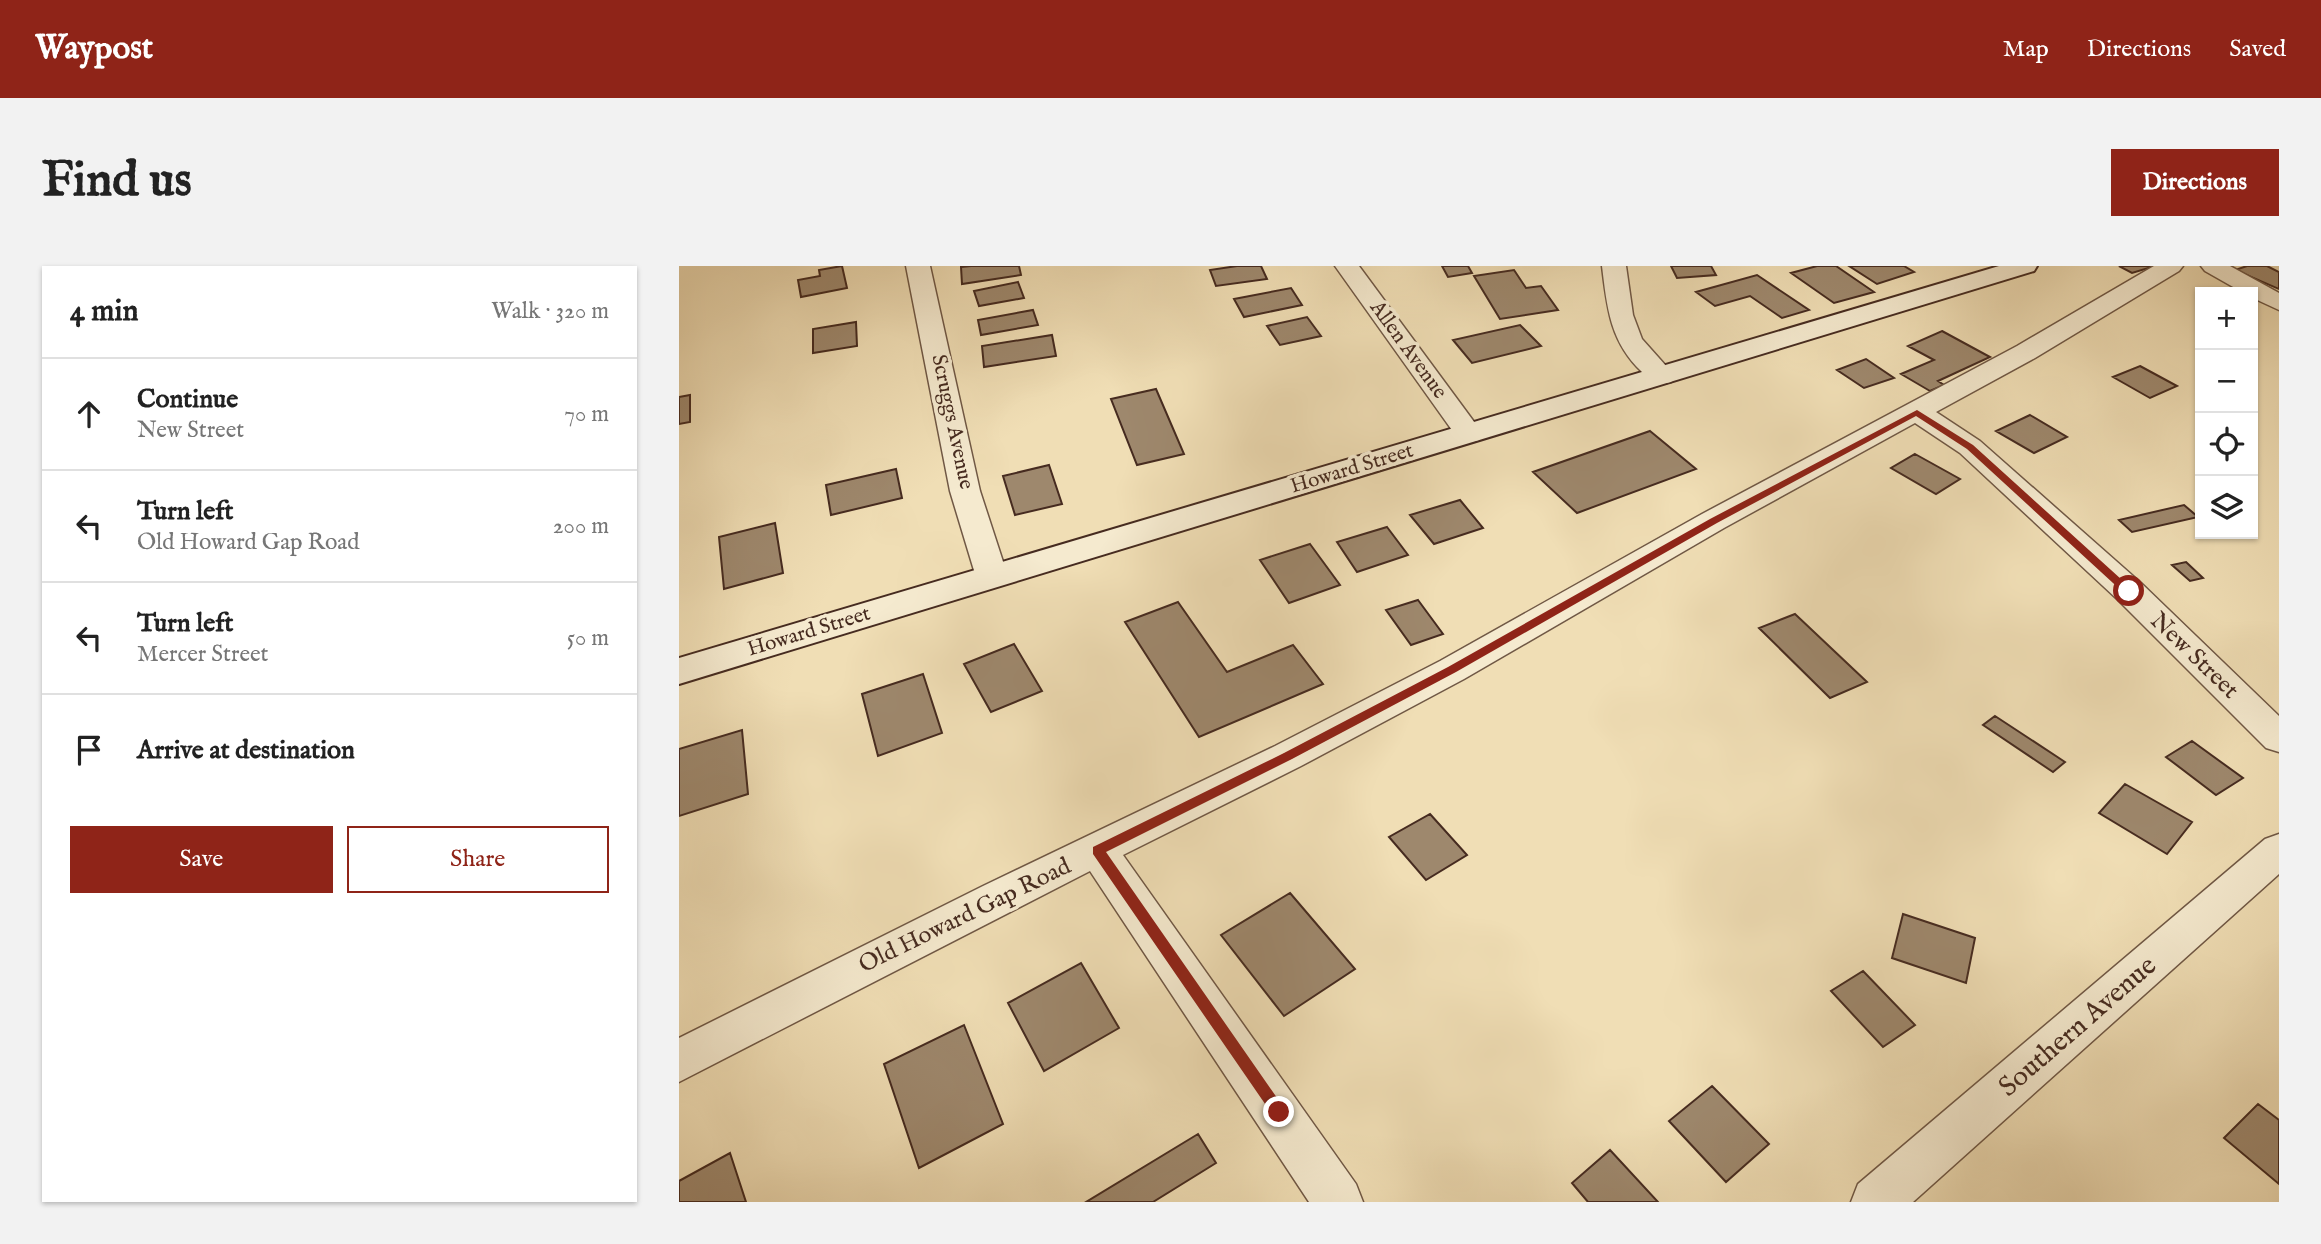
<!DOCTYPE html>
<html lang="en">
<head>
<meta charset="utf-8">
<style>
  :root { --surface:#fff; --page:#f2f2f2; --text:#222; --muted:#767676; --line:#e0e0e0; --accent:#8f2418 }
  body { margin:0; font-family:"IM FELL English",serif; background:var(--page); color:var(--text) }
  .controls { position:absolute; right:21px; top:21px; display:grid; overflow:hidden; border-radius:0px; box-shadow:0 2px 5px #0004 }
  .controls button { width:63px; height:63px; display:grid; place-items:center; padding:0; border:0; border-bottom:2px solid var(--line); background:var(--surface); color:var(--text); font:35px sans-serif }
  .stop { position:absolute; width:21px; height:21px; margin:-16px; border:5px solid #8f2418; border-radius:50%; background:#fff }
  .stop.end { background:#8f2418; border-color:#fff; box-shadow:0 2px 7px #0008 }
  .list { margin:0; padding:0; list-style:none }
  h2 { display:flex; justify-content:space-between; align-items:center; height:91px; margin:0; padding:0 28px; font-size:30px }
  h2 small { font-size:23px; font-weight:400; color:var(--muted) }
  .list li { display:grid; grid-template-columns:46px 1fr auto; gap:21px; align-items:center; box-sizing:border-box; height:112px; padding:0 28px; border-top:2px solid var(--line) }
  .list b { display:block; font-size:26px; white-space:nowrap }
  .list p { margin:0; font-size:23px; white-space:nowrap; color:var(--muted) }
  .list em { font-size:23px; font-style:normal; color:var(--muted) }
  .actions { display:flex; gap:14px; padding:21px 28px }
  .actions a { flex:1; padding:16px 0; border:2px solid var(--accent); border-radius:0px; text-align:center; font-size:24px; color:var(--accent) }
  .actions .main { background:var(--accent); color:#fff }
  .icon { flex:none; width:38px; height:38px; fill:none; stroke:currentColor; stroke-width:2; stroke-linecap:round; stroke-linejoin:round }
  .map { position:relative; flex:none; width:1600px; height:936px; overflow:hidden; border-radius:0px }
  header { display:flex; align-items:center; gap:42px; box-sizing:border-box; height:98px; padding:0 35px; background:var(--accent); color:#fff }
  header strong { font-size:33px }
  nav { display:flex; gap:38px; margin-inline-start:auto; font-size:24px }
  .intro { display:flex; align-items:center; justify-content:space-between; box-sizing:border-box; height:168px; padding:0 42px }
  h1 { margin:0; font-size:49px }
  .button { padding:18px 32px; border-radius:0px; background:var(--accent); color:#fff; font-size:24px; font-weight:700 }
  main { display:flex; gap:42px; padding:0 42px }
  aside { flex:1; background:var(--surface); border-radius:0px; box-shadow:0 2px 5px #0004 }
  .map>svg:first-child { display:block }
  .building { fill:#9e886d; stroke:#462b20; stroke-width:2 }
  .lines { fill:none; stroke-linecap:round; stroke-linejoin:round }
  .street-casing { stroke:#705845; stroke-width:3 }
  .secondary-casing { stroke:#462b20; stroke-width:4 }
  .street { fill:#f5eacf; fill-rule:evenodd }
  .secondary { fill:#f5eacf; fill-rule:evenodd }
  .route { fill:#8f2418 }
  .labels { text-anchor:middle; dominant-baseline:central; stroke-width:7; stroke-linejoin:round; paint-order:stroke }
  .far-street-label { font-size:21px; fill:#462b20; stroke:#f5eacf }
  .street-label { font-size:24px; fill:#462b20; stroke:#f5eacf }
  .near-street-label { font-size:28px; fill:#462b20; stroke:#f5eacf }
</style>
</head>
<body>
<header>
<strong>Waypost</strong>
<nav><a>Map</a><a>Directions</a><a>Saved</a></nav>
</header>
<div class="intro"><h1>Find us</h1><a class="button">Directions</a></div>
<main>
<aside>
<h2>4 min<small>Walk · 320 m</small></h2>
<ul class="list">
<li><svg class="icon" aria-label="ahead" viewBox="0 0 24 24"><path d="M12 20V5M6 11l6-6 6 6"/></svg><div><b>Continue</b><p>New Street</p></div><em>70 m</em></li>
<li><svg class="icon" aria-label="left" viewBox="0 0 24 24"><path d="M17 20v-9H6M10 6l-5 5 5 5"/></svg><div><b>Turn left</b><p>Old Howard Gap Road</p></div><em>200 m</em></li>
<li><svg class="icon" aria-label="left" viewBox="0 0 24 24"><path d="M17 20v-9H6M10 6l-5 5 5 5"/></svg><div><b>Turn left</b><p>Mercer Street</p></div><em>50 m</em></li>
<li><svg class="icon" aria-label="arrive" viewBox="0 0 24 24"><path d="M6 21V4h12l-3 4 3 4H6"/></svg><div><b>Arrive at destination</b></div></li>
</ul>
<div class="actions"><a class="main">Save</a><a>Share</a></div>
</aside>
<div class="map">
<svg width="1600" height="936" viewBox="0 0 1600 936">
  <rect width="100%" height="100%" fill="#f0deb5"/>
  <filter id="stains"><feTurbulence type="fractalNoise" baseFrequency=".00286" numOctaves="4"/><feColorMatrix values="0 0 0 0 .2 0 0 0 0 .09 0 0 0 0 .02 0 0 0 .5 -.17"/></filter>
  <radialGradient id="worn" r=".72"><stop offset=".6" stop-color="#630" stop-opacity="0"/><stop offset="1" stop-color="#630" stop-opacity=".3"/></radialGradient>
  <path class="building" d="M163,0L168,22L122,31L119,14L141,10L140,4Z
    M292,0H340L342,9L283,18L282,1Z
    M558,0H582L588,13L537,20L531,4Z
    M763,0H789L793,7L769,11Z
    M992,0H1032L1037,9L998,12Z
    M1138,0H1157L1195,26L1155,37L1112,7Z
    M1170,0H1225L1235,6L1198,18Z
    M1440,0H1476L1453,7Z
    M1568,0H1588L1600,6V23L1556,4Z
    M835,4L847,22L862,20L879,44L821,53L795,10Z
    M1078,9L1130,44L1103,52L1071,30L1036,40L1017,26Z
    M339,16L345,32L300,40L295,25Z
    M612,22L623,39L565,51L555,33Z
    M354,44L359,59L302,69L299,54Z
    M628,51L642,70L601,79L588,60Z
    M177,56L178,80L134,87V63Z
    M841,59L862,80L793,97L774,74Z
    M1263,65L1311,91L1259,115L1265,119L1251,125L1222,108L1255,94L1229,80Z
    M373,69L377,90L305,101L303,80Z
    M1187,93L1215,112L1185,122L1158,104Z
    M1461,100L1498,120L1471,132L1434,111Z
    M477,123L505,188L458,199L432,133Z
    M11,129V156L0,158V131Z
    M1351,149L1388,171L1355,187L1317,165Z
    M971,165L1017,203L898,247L854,206Z
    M1236,188L1281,213L1257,228L1212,202Z
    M370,199L383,238L336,249L324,210Z
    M217,203L223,232L152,249L147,219Z
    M781,234L804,262L755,278L731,249Z
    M1505,239L1519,251L1453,266L1440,254Z
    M96,257L104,307L45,323L40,271Z
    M708,261L729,289L678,306L658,276Z
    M631,278L661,319L610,337L581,294Z
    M1507,296L1524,312L1511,315L1493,299Z
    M739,334L764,368L732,379L707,344Z
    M499,336L548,406L614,379L644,418L520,471L446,356Z
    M1116,348L1188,416L1151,432L1080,362Z
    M335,378L363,425L312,446L285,398Z
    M244,408L263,467L199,490L183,428Z
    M1316,450L1386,496L1374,506L1304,459Z
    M63,464L69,528L0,550V483Z
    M1513,475L1564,512L1537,529L1487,491Z
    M1446,518L1513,556L1488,588L1420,547Z
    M751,548L788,589L747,614L710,571Z
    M611,627L676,703L605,750L542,669Z
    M1224,648L1296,672L1287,717L1213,692Z
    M402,697L440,762L365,805L329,737Z
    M1184,705L1236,759L1204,781L1152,725Z
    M285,759L324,858L240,902L205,798Z
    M1033,820L1090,878L1047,916L990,855Z
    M1579,838L1600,854V918L1545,872Z
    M519,868L537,897L474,936H407Z
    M931,884L979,936H909L893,917Z
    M51,887L67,936H0V915Z"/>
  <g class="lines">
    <g class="street-casing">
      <path id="street" d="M227,0H251L301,225L329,311L324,318L313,321L302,318L297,311L271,225Z
        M656,0H680L804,168L800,174L790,176L780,174Z
        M923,0H947L954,49L963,73L996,110L992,116C979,119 973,115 963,106C931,76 928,41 923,0Z
        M1475,0H1504L1500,5L1356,92L1257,146L1301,175L1462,317L1600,450V486L1587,482L1438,333L1281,187L1236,157L1045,262L785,413L622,500L444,589L677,918L684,936H630L411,605L0,816V772L304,620L596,480L761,395L1023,248L1338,80Z
        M1522,0H1551L1600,27V44L1574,32V26H1563L1526,5Z
        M1600,568V608L1234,936H1172L1179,918L1586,573Z"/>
    </g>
    <g class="secondary-casing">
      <path id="secondary" d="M1320,0H1358L1355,5L0,418V392Z"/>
    </g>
    <use href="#street" class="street"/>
    <use href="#secondary" class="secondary"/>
  </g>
  <path class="route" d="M1238,144L1294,179L1453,323V328H1446L1288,183L1237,150L1038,257L777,406L613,493L427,586L605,842L607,846L605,851H595L414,588V581L605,487L769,401L1031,253Z"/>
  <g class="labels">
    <g class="far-street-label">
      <text transform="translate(729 84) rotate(54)">Allen Avenue</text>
      <text transform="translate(273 156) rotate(78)">Scruggs Avenue</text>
      <text transform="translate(673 203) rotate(-17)">Howard Street</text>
      <text transform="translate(130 366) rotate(-17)">Howard Street</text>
    </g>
    <g class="street-label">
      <text transform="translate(1515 390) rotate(44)">New Street</text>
      <text transform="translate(286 650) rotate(-26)">Old Howard Gap Road</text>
    </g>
    <g class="near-street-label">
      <text transform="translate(1399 761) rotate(-41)">Southern Avenue</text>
    </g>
  </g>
  <rect width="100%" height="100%" filter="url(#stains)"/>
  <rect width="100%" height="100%" fill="url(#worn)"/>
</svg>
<div class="controls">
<button>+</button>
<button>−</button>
<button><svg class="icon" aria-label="locate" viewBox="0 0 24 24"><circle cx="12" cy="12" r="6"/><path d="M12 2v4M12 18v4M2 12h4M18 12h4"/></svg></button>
<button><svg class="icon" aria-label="layers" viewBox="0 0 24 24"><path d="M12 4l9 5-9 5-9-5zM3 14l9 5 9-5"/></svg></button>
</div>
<div class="stop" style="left:1450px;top:325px"></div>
<div class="stop end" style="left:600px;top:846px"></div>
</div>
</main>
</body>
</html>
